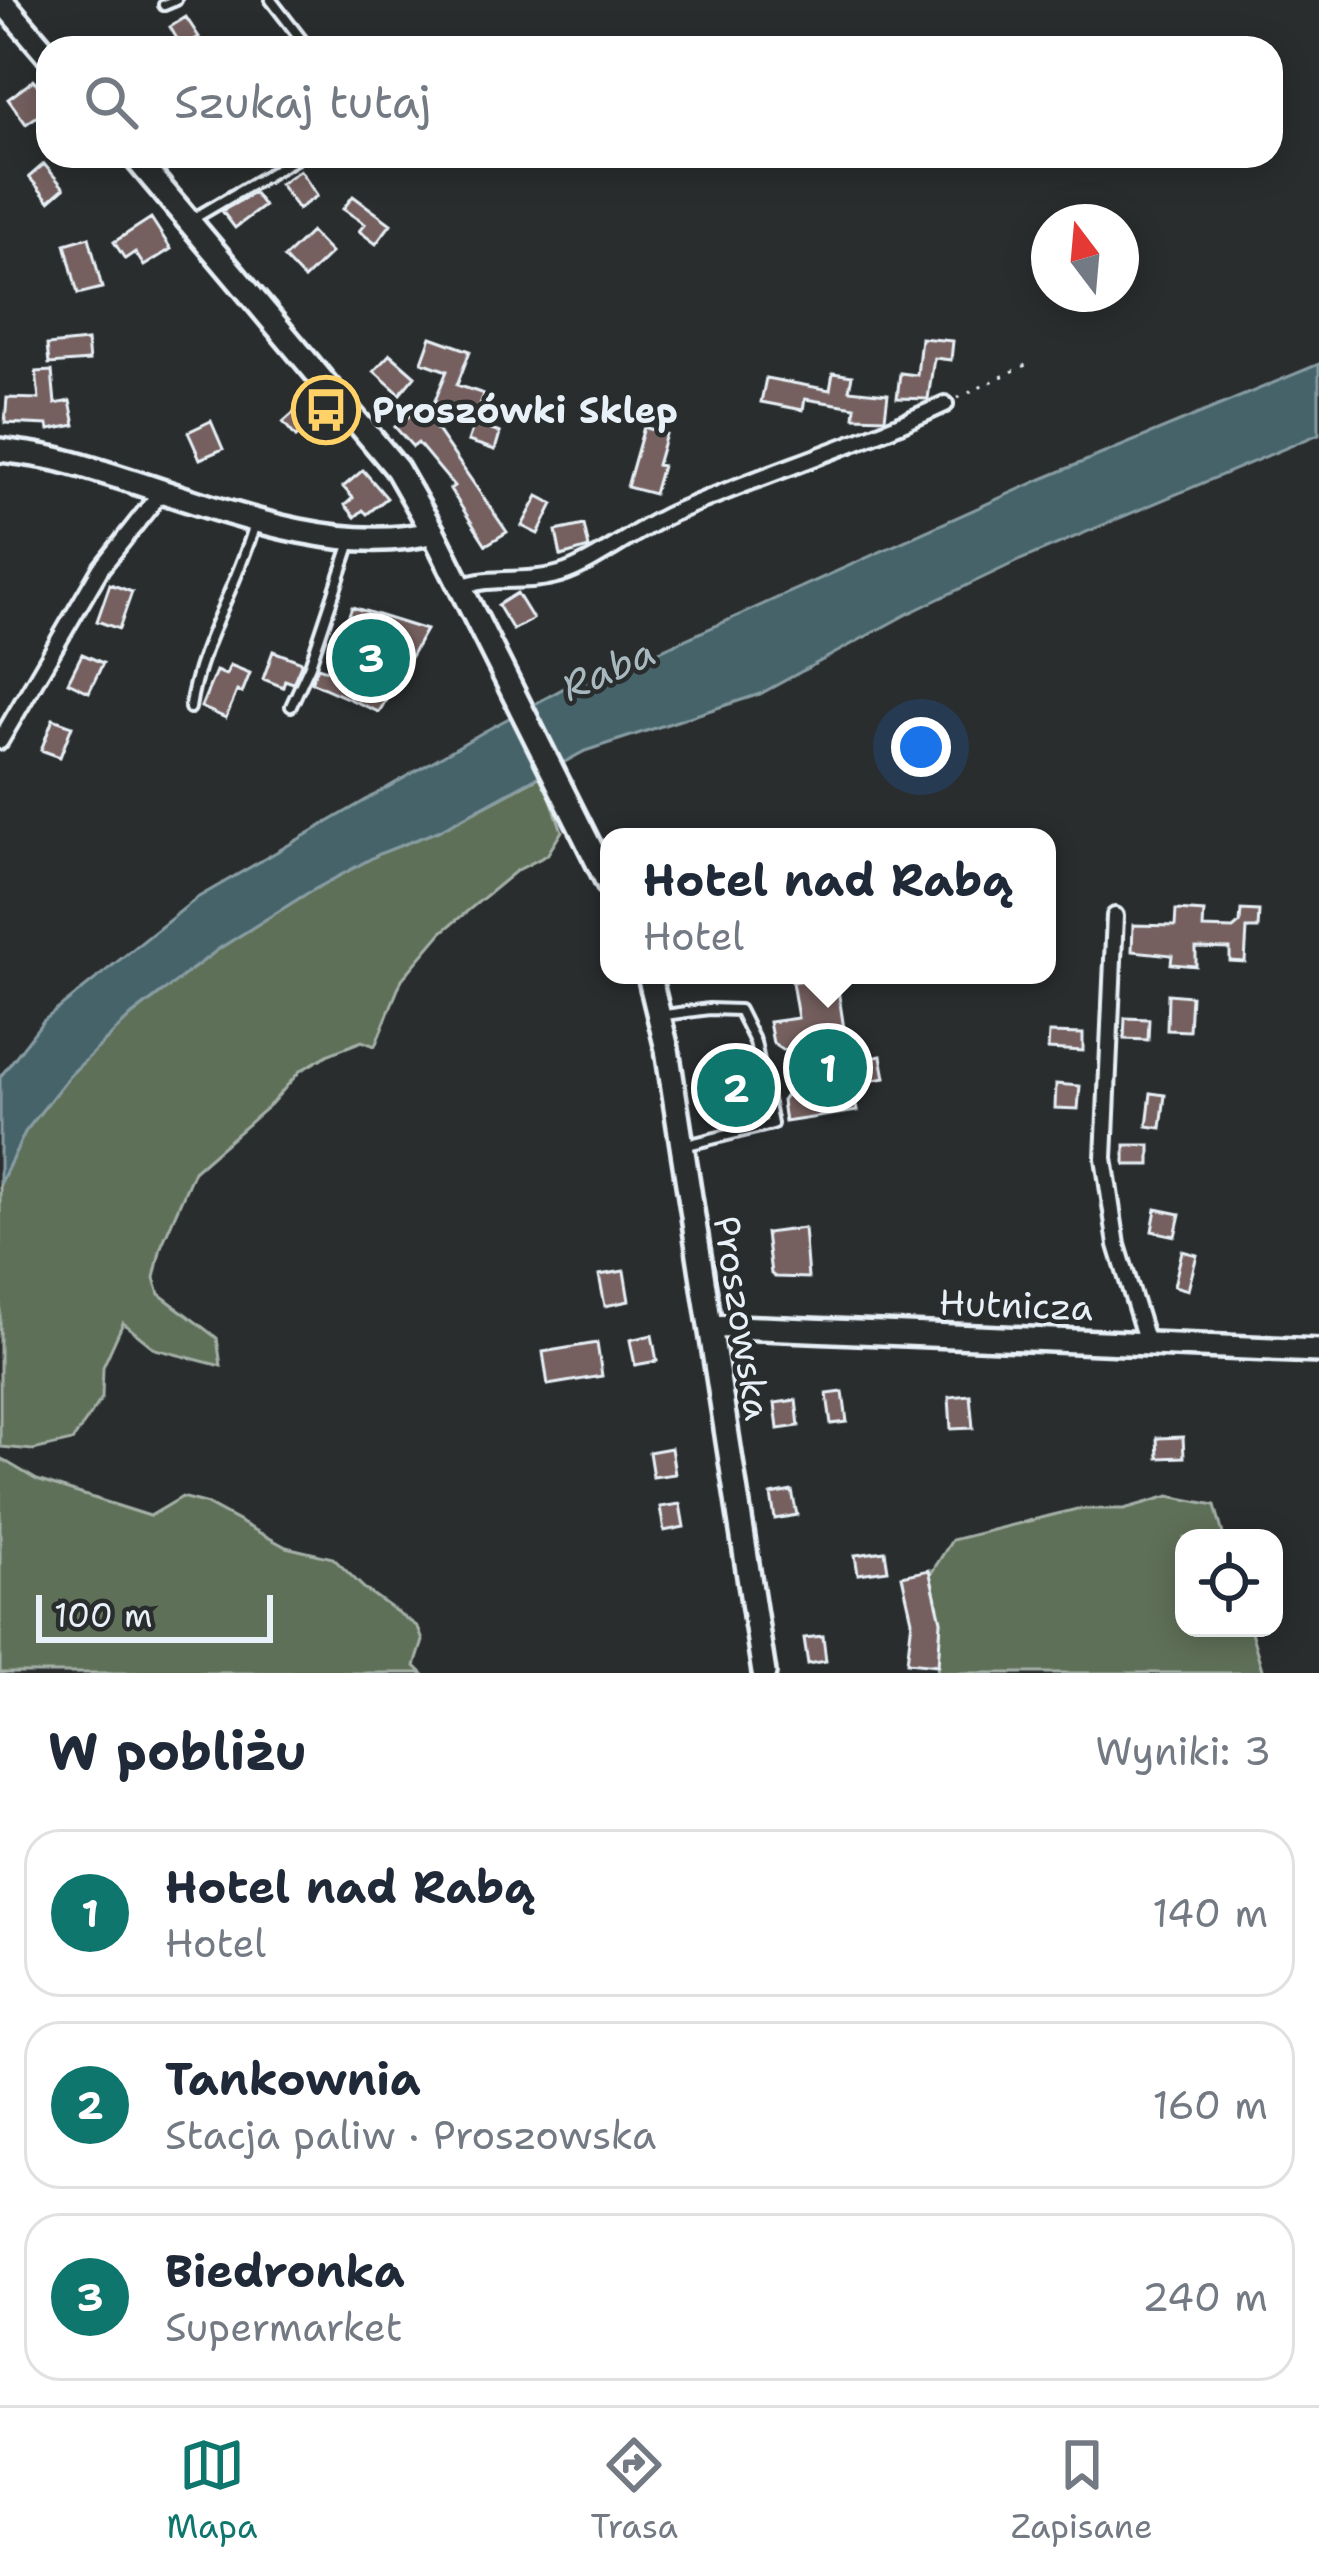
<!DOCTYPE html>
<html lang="pl">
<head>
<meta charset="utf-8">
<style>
  :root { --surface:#fff; --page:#f6f6f7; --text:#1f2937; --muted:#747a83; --line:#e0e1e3; --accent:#0f766e }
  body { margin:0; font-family:"Shantell Sans",sans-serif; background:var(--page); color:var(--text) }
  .controls { position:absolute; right:36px; bottom:36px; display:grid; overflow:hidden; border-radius:24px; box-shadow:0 6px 30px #0003 }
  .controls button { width:108px; height:108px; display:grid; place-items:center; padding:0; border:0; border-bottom:3px solid var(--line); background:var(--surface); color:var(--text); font:60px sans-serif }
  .compass { position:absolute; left:1031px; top:204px; width:108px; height:108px; border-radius:50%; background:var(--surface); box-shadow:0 6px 30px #0003; rotate:344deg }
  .scale { position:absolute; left:36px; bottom:30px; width:237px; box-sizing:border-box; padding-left:12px; border:6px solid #e8f1f8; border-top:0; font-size:33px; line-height:42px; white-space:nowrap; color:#e8f1f8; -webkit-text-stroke:9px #2a2d2e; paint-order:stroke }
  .you { position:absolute; left:921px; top:747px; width:42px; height:42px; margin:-30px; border:9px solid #fff; border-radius:50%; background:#1a73e8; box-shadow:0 0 0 18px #1a73e833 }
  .badge { display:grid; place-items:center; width:78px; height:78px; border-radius:50%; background:var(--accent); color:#fff; font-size:39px; font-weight:700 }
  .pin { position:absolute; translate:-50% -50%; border:6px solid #fff; box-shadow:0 3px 12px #0006 }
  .popup { position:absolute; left:600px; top:828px; width:456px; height:156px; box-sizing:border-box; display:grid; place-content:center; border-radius:24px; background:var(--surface); filter:drop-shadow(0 3px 9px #0005); font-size:39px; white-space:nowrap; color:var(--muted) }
  .popup b { font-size:45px; color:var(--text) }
  .popup::after { content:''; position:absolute; left:50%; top:100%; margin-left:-24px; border:24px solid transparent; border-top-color:var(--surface) }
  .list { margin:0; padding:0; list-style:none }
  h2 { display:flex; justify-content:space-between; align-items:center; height:156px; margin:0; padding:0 48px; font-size:51px }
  h2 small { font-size:39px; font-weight:400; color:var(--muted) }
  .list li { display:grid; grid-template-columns:78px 1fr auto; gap:36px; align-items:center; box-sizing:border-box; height:168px; margin:0 24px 24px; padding:0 24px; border:3px solid var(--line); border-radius:36px }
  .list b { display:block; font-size:45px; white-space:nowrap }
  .list p { margin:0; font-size:39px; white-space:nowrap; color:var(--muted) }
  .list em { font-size:39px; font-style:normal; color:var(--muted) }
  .icon { flex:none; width:66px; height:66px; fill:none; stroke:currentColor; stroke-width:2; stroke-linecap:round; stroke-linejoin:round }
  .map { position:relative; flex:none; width:1319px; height:1673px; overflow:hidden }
  .search { position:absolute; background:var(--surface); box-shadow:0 6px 30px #0003; left:36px; right:36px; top:36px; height:132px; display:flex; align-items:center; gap:30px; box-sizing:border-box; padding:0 42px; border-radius:36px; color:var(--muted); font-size:45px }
  .sheet { height:732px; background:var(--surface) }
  nav { display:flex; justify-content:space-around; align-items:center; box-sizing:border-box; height:168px; border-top:3px solid var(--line); background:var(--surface); font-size:33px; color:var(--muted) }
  nav a { display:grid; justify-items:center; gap:6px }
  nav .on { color:var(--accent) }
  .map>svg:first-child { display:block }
  .green { fill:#5f7059; stroke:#a4b0a8; stroke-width:3 }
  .water { fill:#46646a; stroke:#879ca3; stroke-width:3 }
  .building { fill:#74615f; stroke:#e8f1f8; stroke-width:3 }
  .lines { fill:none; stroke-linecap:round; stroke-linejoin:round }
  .lane-casing { stroke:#e8f1f8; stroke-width:16 }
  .street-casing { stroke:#e8f1f8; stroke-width:22 }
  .secondary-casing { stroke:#e8f1f8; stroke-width:30 }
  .path { stroke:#e8f1f8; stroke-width:3; stroke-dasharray:3 9; stroke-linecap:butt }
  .lane { stroke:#2a2d2e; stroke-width:8 }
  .street { stroke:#2a2d2e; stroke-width:14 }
  .secondary { stroke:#2a2d2e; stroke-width:21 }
  .labels { text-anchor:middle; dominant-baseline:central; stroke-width:9; stroke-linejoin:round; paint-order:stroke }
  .poi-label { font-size:36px; font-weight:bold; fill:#e8f1f8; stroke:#2a2d2e; text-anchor:start }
  .street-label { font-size:36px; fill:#e8f1f8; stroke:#2a2d2e }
  .water-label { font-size:39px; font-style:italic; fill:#a7b9bf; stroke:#2a2d2e }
</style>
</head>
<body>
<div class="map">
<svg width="1319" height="1673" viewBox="0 0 1319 1673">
  <rect width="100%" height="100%" fill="#2a2d2e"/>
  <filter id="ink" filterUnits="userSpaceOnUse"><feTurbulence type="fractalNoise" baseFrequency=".00833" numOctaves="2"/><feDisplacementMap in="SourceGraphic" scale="24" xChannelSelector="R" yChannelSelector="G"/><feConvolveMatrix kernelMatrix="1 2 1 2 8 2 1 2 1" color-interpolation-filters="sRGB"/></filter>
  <g filter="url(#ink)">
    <path class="green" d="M543,775L562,831L547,855L516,871L442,932L402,979L375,1046L362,1041L329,1054L300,1071L271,1104L194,1171L161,1247L154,1278L159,1294L217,1338L221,1366L155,1349L123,1323L103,1367L102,1398L72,1441L33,1450L0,1447V1184L25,1132L69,1076L132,1015L220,948L306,894L381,853L438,831Z
      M0,1458L37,1480L150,1516L182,1497L205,1503L286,1547L333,1558L365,1589L418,1627L423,1641L415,1666L422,1673H0Z
      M1169,1496L1215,1505L1224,1538H1184V1628H1250L1263,1673H937L941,1621L930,1575L952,1540L1077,1509H1124Z"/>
    <path class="water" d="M1319,364V434L1020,560L907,614L760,694L585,751L438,831L381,853L306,894L220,948L132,1015L69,1076L25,1132L0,1184V1077L43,1021L197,898L485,731L568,686L628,665L1042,479Z"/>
    <path class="building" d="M186,17L199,37L182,47L170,27Z
      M34,80L48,99V109L26,124L8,99Z
      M44,164L64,188L49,201L29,177Z
      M300,170L317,196L298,209L280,184Z
      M254,193L264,206L235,228L222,211Z
      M353,196L391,224L376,244L359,231L365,224L343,209Z
      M151,218L171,249L144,266L135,252L125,259L114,242Z
      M311,232L331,253L304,279L284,258Z
      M89,237L102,288L78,294L65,244Z
      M431,337L470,351L457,385L484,394L474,421L446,411L437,430L507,532L486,545L450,489L454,486L418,443L413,447L395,427L414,412L425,425L447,371L422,362Z
      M921,338L953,341L951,360L934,358L928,399L897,398L900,373L917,375Z
      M87,341L89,361L49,364L47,345Z
      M390,354L415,376L400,394L374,371Z
      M52,371L55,404L70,401L75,425L49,430L48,425L5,423L7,398L39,399L36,372Z
      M833,373L852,376L849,390L888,394L885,418L854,417L855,407L805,399L803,410L761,402L766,378L830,390Z
      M309,399L322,413L296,437L283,422Z
      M211,421L223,449L200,459L188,432Z
      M474,424L500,433L495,450L468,441Z
      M644,427L666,434L657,465L662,466L654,494L627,487Z
      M363,470L387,498L367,514L363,510L355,517L345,505L353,498L343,487Z
      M538,496L553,504L538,534L522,526Z
      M584,525L589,548L561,556L556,531Z
      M110,584L132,592L119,629L97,621Z
      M517,593L533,619L513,630L498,605Z
      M352,607L426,630L379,712L311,682L318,667L327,670Z
      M273,651L302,662L293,683L285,680L283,687L263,679Z
      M82,654L103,663L89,692L68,682Z
      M230,665L250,673L242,693L237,691L226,718L201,707L216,671L226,675Z
      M53,719L72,726L60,757L41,750Z
      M1176,910L1204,912L1203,928L1233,929L1240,923L1241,910L1259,911L1258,929H1247L1245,962L1230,961V949L1196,948V966L1171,964L1172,955L1132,951L1133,925L1175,926Z
      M836,976L849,1062L881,1056L885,1078L852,1084L857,1111L785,1122L782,1101L789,1091L808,1088L802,1047L783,1050L773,1043L769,1022L798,1018L792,982Z
      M1168,994L1191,996L1189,1031L1167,1030Z
      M1125,1018L1149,1019L1148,1040L1124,1039Z
      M1049,1033L1083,1034V1051L1048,1049Z
      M751,1062L760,1108L717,1115L709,1069Z
      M1056,1084L1080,1086L1078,1109L1055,1108Z
      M1151,1093L1165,1095L1161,1128L1147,1126Z
      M1125,1145H1150V1165H1125Z
      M1156,1209L1180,1214L1175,1236L1152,1231Z
      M804,1228L808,1278L775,1277L771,1274L766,1233Z
      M1182,1251L1197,1255L1188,1290L1174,1286Z
      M624,1271L629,1301L605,1306L599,1275Z
      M652,1335L657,1361L635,1365L630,1340Z
      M597,1343L602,1376L548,1385L543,1352Z
      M843,1392L847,1422L831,1424L827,1394Z
      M970,1395L973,1428L951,1429L949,1397Z
      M796,1400L799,1426L778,1429L775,1403Z
      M1183,1437L1184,1457L1158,1458L1157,1438Z
      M671,1448L675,1474L653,1477L649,1452Z
      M792,1491L797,1515L775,1519L771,1495Z
      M680,1504L684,1527L664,1531L660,1507Z
      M885,1551L888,1570L858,1574L855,1555Z
      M929,1570L941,1621L938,1665L907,1662L912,1620L902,1576Z
      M823,1636L826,1661L808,1664L804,1638Z"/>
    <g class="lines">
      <g class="lane-casing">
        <path id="lane" d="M271,0L308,48
          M164,5L176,0
          M191,220L300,156
          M291,706L310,665L352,539
          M190,708C199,643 238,586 255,523
          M665,1015L709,1009L739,1010L755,1042L772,1124L683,1146"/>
      </g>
      <g class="street-casing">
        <path id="street" d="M460,587C493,575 527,584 560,574C593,564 637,529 673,513C763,474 856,446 945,404
          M0,741L101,568L162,491
          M1115,916L1104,1158L1117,1245L1147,1343"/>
      </g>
      <g class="secondary-casing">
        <path id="secondary" d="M1,0L48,55
          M134,156L397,469L433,532L609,885
          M0,450C21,453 43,455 64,461C172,488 323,563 433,532
          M649,975L667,1049L764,1673
          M710,1326L1319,1351"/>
      </g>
      <path class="path" d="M958,398L1032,362"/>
      <use href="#lane" class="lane"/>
      <use href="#street" class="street"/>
      <use href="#secondary" class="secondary"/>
    </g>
  </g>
  <defs>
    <g id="bus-ring" transform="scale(3.45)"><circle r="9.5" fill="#2a2d2e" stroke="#ffd166" stroke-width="1.5"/><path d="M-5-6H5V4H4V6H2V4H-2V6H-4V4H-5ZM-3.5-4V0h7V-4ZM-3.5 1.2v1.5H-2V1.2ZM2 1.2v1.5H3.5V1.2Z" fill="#ffd166"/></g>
  </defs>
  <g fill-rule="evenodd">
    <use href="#bus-ring" x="326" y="410"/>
  </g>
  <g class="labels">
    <g class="poi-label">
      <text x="372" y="410">Proszówki Sklep</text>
    </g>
    <g class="street-label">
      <text transform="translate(1016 1305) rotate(2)">Hutnicza</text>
      <text transform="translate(742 1318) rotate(81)">Proszowska</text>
    </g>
    <g class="water-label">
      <text transform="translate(608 669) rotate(-24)">Raba</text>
    </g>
  </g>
</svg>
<div class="controls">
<button><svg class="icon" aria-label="locate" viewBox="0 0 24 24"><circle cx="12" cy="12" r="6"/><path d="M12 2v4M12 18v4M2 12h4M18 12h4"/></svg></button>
</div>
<svg class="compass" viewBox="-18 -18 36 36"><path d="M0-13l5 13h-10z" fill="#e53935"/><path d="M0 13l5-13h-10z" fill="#747a83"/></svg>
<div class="scale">100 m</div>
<div class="you"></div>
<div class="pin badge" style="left:828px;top:1068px">1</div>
<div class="popup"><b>Hotel nad Rabą</b>Hotel</div>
<div class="pin badge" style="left:736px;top:1088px">2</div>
<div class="pin badge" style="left:371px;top:658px">3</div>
<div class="search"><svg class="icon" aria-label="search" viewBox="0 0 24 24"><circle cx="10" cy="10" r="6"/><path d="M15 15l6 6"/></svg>Szukaj tutaj</div>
</div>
<section class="sheet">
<h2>W pobliżu<small>Wyniki: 3</small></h2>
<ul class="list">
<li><span class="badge">1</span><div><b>Hotel nad Rabą</b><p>Hotel</p></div><em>140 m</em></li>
<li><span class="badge">2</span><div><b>Tankownia</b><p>Stacja paliw · Proszowska</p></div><em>160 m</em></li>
<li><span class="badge">3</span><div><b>Biedronka</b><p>Supermarket</p></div><em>240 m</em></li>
</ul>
</section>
<nav>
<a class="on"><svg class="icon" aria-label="map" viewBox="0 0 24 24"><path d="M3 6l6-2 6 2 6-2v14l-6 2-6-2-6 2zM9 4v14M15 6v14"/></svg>Mapa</a>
<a><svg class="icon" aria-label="directions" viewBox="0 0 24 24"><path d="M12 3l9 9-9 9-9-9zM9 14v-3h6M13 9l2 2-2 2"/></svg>Trasa</a>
<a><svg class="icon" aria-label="saved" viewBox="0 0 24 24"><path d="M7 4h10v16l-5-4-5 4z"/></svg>Zapisane</a>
</nav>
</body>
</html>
